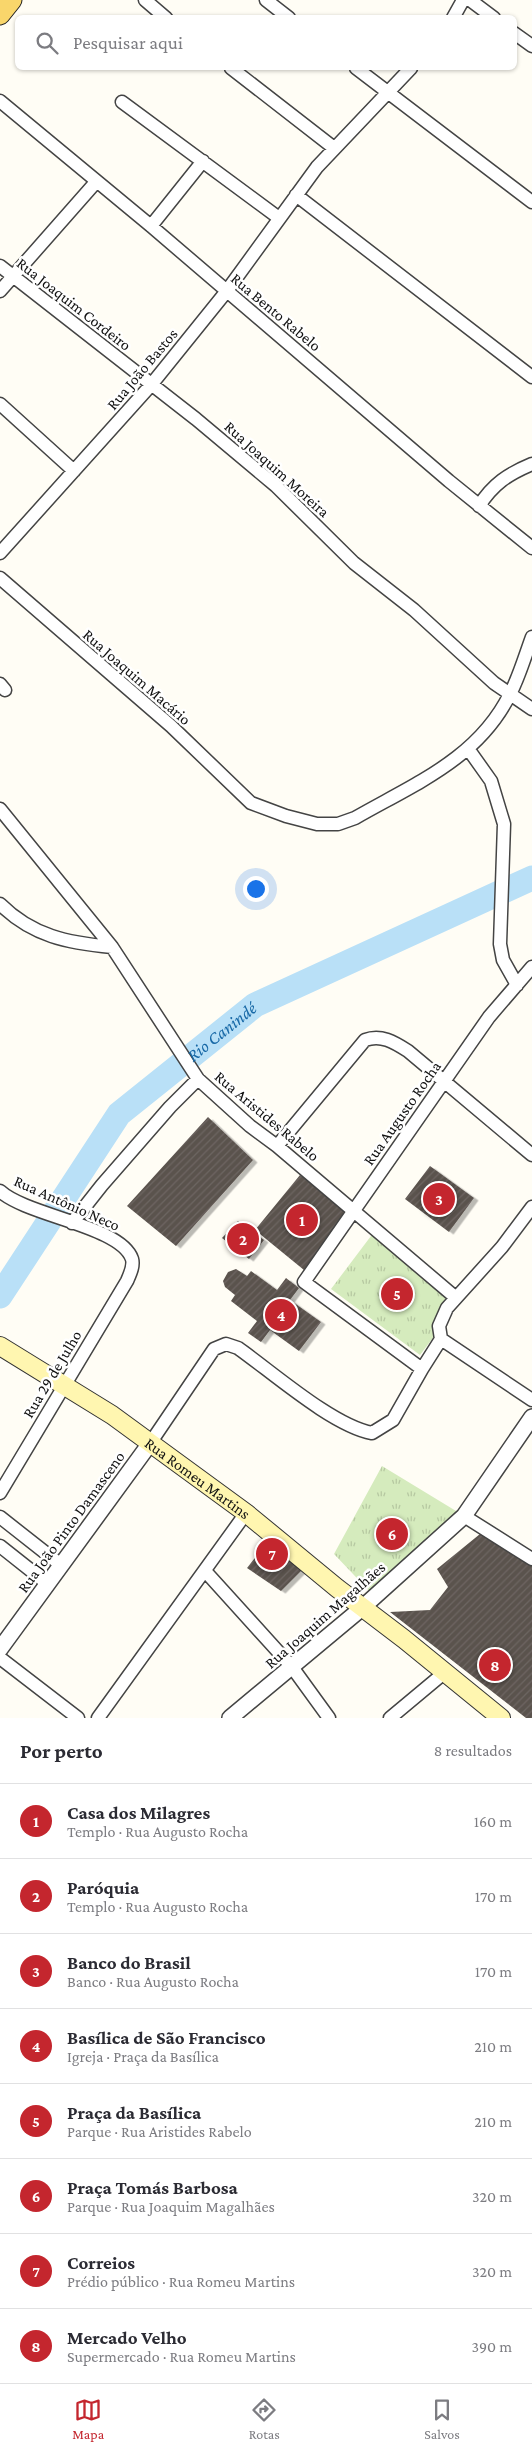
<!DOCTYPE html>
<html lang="pt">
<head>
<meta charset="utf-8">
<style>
  :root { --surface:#fff; --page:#f2f2f3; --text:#2b2b33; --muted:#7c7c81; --line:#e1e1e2; --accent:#c4262e }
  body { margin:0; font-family:"Crimson Pro",serif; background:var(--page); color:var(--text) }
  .you { position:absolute; left:255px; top:888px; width:18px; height:18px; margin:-12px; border:4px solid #fff; border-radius:50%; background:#1a73e8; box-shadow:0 0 0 8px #1a73e833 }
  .badge { display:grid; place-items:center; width:32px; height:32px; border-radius:50%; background:var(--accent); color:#fff; font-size:16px; font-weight:700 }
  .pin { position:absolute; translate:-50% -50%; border:2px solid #fff; box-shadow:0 1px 5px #0006 }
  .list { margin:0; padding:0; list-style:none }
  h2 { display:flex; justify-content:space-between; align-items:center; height:65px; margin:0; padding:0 20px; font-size:21px }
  h2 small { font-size:16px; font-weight:400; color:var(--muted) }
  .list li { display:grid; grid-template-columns:32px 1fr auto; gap:15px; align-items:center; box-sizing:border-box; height:75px; padding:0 20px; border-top:1px solid var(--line) }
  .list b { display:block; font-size:19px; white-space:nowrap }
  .list p { margin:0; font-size:16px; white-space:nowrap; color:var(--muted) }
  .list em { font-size:16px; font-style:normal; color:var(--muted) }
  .icon { flex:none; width:28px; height:28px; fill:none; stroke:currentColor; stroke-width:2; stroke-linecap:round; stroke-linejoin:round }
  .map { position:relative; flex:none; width:532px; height:1718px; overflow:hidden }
  .search { position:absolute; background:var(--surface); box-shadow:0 1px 4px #0004; left:15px; right:15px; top:15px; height:55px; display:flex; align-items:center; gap:12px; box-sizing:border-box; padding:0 18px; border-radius:8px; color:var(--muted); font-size:19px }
  .sheet { height:665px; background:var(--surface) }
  nav { display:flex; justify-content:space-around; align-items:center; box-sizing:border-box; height:70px; border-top:1px solid var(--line); background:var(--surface); font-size:14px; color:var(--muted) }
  nav a { display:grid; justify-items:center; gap:2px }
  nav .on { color:var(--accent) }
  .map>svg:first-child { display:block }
  .park { fill:url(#park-tufts) }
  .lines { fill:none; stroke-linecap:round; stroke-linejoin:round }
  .river { stroke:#b9e0f7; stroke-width:25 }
  .building { fill:url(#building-hatch); filter:url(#shadow) }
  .minor-casing { stroke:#444; stroke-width:15 }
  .tertiary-casing { stroke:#444; stroke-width:18 }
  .secondary-casing { stroke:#333; stroke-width:20 }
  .primary-casing { stroke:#222; stroke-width:21 }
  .minor { stroke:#fff; stroke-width:12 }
  .tertiary { stroke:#fff; stroke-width:15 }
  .secondary { stroke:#fff6b0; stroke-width:18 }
  .primary { stroke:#f9d66b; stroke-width:19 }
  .labels { text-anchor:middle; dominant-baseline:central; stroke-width:5; stroke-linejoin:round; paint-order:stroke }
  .street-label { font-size:16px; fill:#111; stroke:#fff }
  .water-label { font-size:18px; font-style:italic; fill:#1768a6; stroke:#fff }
</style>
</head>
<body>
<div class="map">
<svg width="532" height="1718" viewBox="0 0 532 1718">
  <defs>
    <pattern id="park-tufts" width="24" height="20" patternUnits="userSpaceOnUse" patternTransform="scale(1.25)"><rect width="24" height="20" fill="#d5ebbd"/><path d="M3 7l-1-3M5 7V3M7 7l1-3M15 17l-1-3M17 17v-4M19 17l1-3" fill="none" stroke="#b6c8a1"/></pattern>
    <pattern id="building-hatch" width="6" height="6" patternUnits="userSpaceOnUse" patternTransform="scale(1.25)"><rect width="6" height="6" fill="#5a524d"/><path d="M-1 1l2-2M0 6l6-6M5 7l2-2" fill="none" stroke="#6d6662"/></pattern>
    <filter id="shadow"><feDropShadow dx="4.5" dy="2.5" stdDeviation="0" flood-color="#0004"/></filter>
  </defs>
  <rect width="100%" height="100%" fill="#fffdf5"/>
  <path class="park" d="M374,1232L463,1298L420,1355L331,1289Z
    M382,1466L461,1514L372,1594L334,1554Z"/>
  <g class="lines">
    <path class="river" id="s1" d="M0,1296L119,1114L255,1005L532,878"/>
  </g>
  <path class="building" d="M208,1117L253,1160L176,1246L127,1206Z
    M430,1166L474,1198L449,1232L405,1199Z
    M300,1175L347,1209L304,1270L255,1230Z
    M238,1221L264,1240L249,1259L222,1238Z
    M236,1269L247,1276L251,1271L277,1290L286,1278L299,1288L290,1300L321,1322L299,1351L270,1330L261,1342L248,1333L257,1321L231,1301L235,1295L225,1287L223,1281L228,1272Z
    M480,1534L532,1565V1718H526L390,1612L430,1610L448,1587L437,1569Z
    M269,1540L303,1569L281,1591L247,1568Z"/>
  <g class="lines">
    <g class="minor-casing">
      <path id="minor" d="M145,0L166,18
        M266,0L289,18
        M470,0L494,18
        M453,18L463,0
        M514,33L532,46
        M231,68L334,148
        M356,68L532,202
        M0,101L151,226L449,481L532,548
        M122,102L279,218
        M296,195L532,377
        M151,226L203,161
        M0,266L196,419L276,486L354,563L414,610L494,683L532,709
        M0,291L96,182
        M0,404L74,471
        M479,506C493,484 508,474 532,464
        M0,553L151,385L226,292L317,167L411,68
        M0,578L171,726L251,803L286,816L317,824H338L355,818C414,784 478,759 510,694C519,677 525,656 532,637
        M0,684L5,690
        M469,750L491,781L504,824L500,944L503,960L517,985
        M0,809L112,947L198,1079L250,1126L277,1146L455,1297
        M0,904C32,936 68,943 112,947
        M277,1146L365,1040C381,1034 394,1042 408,1051L532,1155
        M0,1191C27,1216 121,1226 132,1259C134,1266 130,1274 127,1281L0,1493
        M72,1223L102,1185L170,1107L198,1079
        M441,1339L532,1400
        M422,1369L441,1339L439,1326L447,1308L502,1247L532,1207
        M151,1442L214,1349L226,1344L238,1348C272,1372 333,1426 372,1433L393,1420L422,1369L304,1282L489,1017L532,967
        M464,1516L532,1559
        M0,1517L61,1565
        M0,1546L48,1584
        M206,1572L292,1667L329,1718
        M0,1658L78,1718
        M98,1718L246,1513
        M390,1718L444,1673"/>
    </g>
    <g class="tertiary-casing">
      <path id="tertiary" d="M0,1649L151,1442
        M230,1718L362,1608L464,1516L532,1417"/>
    </g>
    <g class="secondary-casing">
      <g id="secondary">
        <path id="s2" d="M0,1346L112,1415L246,1513L337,1588L404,1639L501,1718"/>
      </g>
    </g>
    <g class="primary-casing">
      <path id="primary" d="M0,15L12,0"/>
    </g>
    <use href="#minor" class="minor"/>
    <use href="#tertiary" class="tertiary"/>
    <use href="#secondary" class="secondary"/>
    <use href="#primary" class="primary"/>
  </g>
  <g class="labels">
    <g class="street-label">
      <text transform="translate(74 304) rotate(38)">Rua Joaquim Cordeiro</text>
      <text transform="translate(276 312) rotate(40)">Rua Bento Rabelo</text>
      <text transform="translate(142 369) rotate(-50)">Rua João Bastos</text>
      <text transform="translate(277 469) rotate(42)">Rua Joaquim Moreira</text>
      <text transform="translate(137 677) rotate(41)">Rua Joaquim Macário</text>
      <text transform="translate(402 1113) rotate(-55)">Rua Augusto Rocha</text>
      <text transform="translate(267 1116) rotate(40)">Rua Aristides Rabelo</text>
      <text transform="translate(67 1203) rotate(24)">Rua Antônio Neco</text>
      <text transform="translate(52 1374) rotate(-59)">Rua 29 de Julho</text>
      <text stroke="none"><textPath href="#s2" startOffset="238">Rua Romeu Martins</textPath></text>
      <text transform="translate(71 1522) rotate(-54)">Rua João Pinto Damasceno</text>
      <text transform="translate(325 1615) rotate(-41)">Rua Joaquim Magalhães</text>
    </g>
    <g class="water-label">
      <text stroke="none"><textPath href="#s1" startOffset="349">Rio Canindé</textPath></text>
    </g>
  </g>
</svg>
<div class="you"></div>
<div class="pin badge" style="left:302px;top:1220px">1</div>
<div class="pin badge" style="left:243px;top:1239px">2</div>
<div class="pin badge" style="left:439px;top:1199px">3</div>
<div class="pin badge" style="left:281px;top:1315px">4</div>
<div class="pin badge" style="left:397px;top:1294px">5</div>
<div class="pin badge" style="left:392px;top:1534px">6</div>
<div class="pin badge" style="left:272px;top:1554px">7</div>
<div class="pin badge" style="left:495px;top:1665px">8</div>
<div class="search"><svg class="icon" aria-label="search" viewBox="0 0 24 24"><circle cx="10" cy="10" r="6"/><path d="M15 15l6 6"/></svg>Pesquisar aqui</div>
</div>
<section class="sheet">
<h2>Por perto<small>8 resultados</small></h2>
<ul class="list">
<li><span class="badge">1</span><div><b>Casa dos Milagres</b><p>Templo · Rua Augusto Rocha</p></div><em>160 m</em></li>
<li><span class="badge">2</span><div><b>Paróquia</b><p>Templo · Rua Augusto Rocha</p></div><em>170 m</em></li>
<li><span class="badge">3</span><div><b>Banco do Brasil</b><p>Banco · Rua Augusto Rocha</p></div><em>170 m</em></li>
<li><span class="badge">4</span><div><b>Basílica de São Francisco</b><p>Igreja · Praça da Basílica</p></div><em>210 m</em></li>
<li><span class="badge">5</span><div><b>Praça da Basílica</b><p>Parque · Rua Aristides Rabelo</p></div><em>210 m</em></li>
<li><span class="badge">6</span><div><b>Praça Tomás Barbosa</b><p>Parque · Rua Joaquim Magalhães</p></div><em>320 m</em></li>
<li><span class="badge">7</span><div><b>Correios</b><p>Prédio público · Rua Romeu Martins</p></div><em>320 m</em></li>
<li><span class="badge">8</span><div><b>Mercado Velho</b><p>Supermercado · Rua Romeu Martins</p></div><em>390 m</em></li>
</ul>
</section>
<nav>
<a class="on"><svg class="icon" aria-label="map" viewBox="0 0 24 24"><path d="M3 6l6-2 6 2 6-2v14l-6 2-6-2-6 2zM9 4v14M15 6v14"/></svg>Mapa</a>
<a><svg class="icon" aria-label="directions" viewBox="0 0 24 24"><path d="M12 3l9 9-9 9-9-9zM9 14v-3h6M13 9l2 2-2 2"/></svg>Rotas</a>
<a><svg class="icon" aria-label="saved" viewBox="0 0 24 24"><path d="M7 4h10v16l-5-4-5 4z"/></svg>Salvos</a>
</nav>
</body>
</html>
